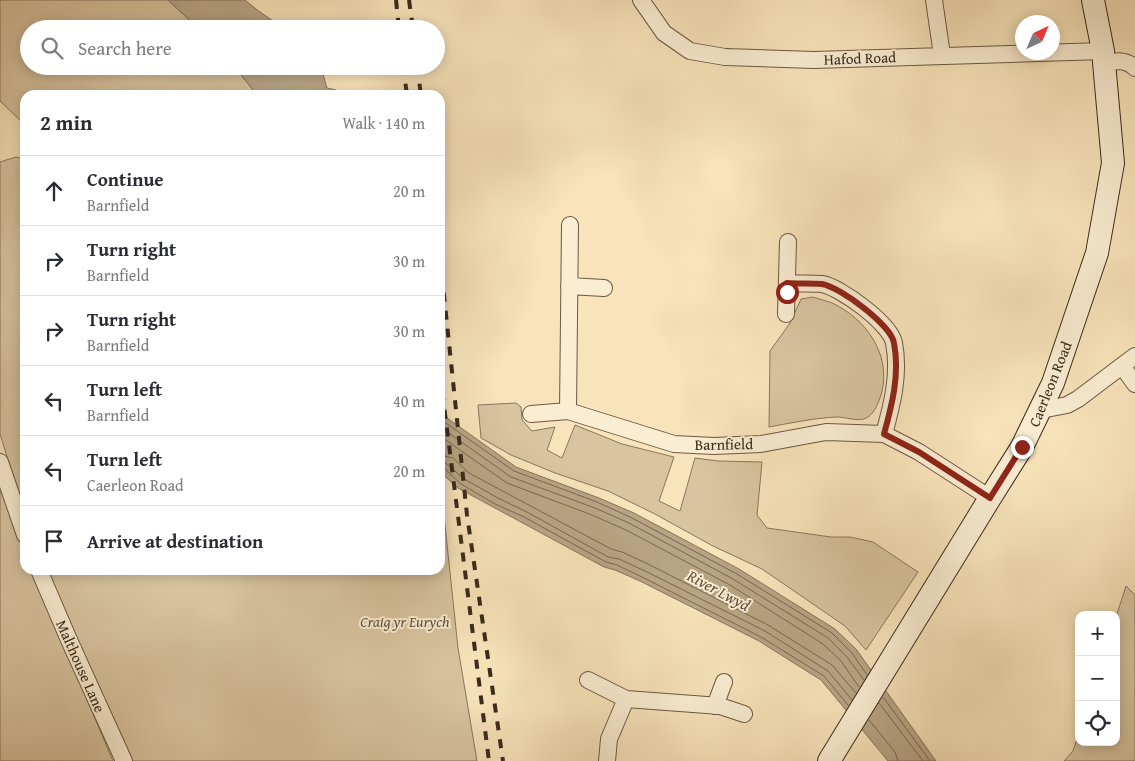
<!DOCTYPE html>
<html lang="en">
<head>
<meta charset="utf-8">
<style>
  :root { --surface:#fff; --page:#f7f7f7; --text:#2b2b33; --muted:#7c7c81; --line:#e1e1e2 }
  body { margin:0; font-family:"Gentium Book Plus",serif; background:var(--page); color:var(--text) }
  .controls { position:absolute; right:15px; bottom:15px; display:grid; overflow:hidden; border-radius:10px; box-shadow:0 2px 12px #0003 }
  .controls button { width:45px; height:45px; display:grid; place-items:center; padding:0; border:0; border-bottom:1px solid var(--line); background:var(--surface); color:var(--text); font:25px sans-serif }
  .compass { position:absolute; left:1015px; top:15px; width:45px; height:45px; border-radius:50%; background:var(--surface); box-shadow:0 2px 12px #0003; rotate:44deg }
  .stop { position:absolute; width:15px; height:15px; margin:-11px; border:4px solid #8f2418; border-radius:50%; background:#fff }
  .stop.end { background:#8f2418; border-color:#fff; box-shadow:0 1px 5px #0008 }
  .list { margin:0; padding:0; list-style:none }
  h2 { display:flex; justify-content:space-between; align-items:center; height:65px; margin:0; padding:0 20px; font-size:21px }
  h2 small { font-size:16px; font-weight:400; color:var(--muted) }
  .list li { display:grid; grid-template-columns:32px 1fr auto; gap:15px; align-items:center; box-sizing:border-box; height:70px; padding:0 20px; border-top:1px solid var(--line) }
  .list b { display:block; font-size:19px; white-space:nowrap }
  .list p { margin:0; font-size:16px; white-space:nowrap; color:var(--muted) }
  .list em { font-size:16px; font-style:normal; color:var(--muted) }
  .icon { flex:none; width:28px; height:28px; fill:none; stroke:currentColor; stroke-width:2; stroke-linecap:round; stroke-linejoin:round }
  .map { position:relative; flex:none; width:1135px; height:761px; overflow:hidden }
  .search { position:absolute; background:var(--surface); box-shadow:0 2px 12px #0003; left:20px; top:20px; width:425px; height:55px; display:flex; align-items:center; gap:12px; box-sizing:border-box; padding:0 18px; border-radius:28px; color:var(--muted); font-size:19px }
  .panel { position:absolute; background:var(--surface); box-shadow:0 2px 12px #0003; left:20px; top:90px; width:425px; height:485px; border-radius:15px }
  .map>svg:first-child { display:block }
  .green { fill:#d8c49f; stroke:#89775e }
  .water { fill:#b7a484; stroke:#85735a }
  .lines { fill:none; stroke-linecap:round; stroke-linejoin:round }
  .shore { stroke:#786750; stroke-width:1 }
  .minor-casing { stroke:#6a5844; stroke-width:18 }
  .secondary-casing { stroke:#3a2a1c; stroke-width:24 }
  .minor { stroke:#faedd2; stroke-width:16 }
  .secondary { stroke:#faedd2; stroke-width:22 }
  .rail { stroke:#3a2a1c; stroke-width:4; stroke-dasharray:9 9; stroke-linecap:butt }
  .route { stroke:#8f2418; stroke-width:6 }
  .labels { text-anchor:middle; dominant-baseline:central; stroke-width:4; stroke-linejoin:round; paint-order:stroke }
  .street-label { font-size:15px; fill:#3a2a1c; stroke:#faedd2 }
  .park-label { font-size:15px; font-style:italic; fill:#62503d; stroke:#faedd2 }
  .water-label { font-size:16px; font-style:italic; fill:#604f3b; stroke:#faedd2 }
</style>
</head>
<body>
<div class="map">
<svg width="1135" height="761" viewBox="0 0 1135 761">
  <rect width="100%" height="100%" fill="#f8e3ba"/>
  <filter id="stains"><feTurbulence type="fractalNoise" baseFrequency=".004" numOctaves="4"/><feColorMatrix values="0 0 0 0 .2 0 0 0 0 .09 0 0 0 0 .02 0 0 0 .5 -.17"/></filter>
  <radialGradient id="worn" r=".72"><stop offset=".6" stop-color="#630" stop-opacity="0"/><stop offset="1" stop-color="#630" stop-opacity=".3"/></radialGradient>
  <path class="green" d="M0,0H168L199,29H29V66H234L257,95H25V125L0,101Z
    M16,157L25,159V514L0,434V162Z
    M813,297C821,300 830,301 838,306C871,324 893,361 880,398C877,406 873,416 864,419C856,421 845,417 837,417C814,418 791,423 769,427L770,351L790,323L801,299Z
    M516,403L521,407L522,420L532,431L555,427L547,450L562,458L575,425L622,444L674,457L659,501L680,511L695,458L718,461L762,462L757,515L767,528L831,537H850L873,542L918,572L866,650L845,626L762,569L713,546L653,513L608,491L555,473L511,455L481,438L478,405Z
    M440,478L458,648L477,761H132L47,570H440Z
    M0,489L25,552V570H32L113,761H0Z
    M1126,586L1135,595V761H1064L1073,751L1079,733V742H1116V617Z"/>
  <path class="water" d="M168,0H245L256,9L284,29H199Z
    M234,66H318L322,71L327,88L336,90L340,95H257Z
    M440,413L516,467L599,498L634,513L739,569L835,629L856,649L936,761H888L821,680L759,641L640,581L615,570L604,567L458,488L440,472Z"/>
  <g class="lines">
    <path class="shore" d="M440,419L514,471L597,502L632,518L737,574L832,633L852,653L867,675
      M440,427L511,477L595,508L629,523L733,579L828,638L847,657L864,680
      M440,436L507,483L592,515L626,530L730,585L823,644L841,661L859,687
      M440,455L453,458L469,473L611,549L622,552L648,564L768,625L832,665L856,693
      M440,462L447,464L464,479L498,498L527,512L608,557L619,559L645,571L765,631L828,671L852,700
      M440,468L445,469L461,484L495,504L524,517L606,562L617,565L642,577L761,637L824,676L848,705
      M883,697L930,761
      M879,703L923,761
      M869,720L895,752L898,761"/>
    <g class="minor-casing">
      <path id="minor" d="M641,0L664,33L690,51L725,57L814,60L1103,51
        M934,0L942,55
        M1105,63C1116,61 1126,59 1135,68
        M570,225L568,411L674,444L714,446L761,444L826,432L884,434L919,452L990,498
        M787,283C798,284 810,283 822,284C840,287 891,324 894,343C900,374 892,405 884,434
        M569,286L604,288
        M786,314L788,242
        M1122,366L1135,384
        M1041,410L1067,405L1078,399L1135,356
        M531,414L568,411
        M0,462L25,535
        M39,570L69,640L124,761
        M588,680L626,699
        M715,706L724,682
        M607,761L609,739L626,699L720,706L744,714"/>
    </g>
    <g class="secondary-casing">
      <path id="secondary" d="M829,761L990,498L1022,447L1053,383L1097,253L1113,163L1103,51L1093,0"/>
    </g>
    <use href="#minor" class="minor"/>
    <use href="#secondary" class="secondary"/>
    <path class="rail" d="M396,0L399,29
      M409,0L413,29
      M403,66L407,95
      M417,66L421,95
      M440,257L467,515L503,761
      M440,374L489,761"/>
  </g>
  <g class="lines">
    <path class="route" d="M787,292V283C798,284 810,283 822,284C840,287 891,325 894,343C900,374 892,405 884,434L919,452L990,498L1022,447"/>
  </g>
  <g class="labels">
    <g class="street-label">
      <text transform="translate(860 58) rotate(-2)">Hafod Road</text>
      <text transform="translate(1050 384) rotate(-68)">Caerleon Road</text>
      <text transform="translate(724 444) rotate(-1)">Barnfield</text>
      <text transform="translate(81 666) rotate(66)">Malthouse Lane</text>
    </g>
    <g class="park-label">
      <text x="405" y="621">Craig yr Eurych</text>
    </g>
    <g class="water-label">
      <text transform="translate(719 590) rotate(28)">River Lwyd</text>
    </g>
  </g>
  <rect width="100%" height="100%" filter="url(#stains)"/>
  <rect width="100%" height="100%" fill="url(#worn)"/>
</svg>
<div class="controls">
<button>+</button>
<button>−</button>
<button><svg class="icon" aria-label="locate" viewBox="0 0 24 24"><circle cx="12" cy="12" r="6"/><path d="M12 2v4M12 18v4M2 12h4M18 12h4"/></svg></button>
</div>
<svg class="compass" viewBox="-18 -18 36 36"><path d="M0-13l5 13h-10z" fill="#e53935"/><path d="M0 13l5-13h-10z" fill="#7c7c81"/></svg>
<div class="stop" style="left:787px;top:292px"></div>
<div class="stop end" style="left:1022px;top:447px"></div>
<div class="search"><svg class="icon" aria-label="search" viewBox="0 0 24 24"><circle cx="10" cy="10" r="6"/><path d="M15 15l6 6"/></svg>Search here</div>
<section class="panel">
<h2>2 min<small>Walk · 140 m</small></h2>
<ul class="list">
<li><svg class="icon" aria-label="ahead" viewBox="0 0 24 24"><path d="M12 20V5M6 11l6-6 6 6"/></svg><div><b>Continue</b><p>Barnfield</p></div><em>20 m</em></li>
<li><svg class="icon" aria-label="right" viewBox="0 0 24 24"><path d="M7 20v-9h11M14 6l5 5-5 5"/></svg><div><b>Turn right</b><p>Barnfield</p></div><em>30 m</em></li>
<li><svg class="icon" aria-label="right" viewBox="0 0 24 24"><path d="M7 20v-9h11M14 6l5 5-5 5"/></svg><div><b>Turn right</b><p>Barnfield</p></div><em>30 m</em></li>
<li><svg class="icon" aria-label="left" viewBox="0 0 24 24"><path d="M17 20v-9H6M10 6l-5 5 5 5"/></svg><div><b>Turn left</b><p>Barnfield</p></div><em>40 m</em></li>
<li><svg class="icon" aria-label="left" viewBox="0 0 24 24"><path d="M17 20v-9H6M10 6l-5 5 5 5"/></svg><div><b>Turn left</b><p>Caerleon Road</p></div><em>20 m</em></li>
<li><svg class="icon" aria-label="arrive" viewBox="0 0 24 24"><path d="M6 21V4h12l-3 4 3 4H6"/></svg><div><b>Arrive at destination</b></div></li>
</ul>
</section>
</div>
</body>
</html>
